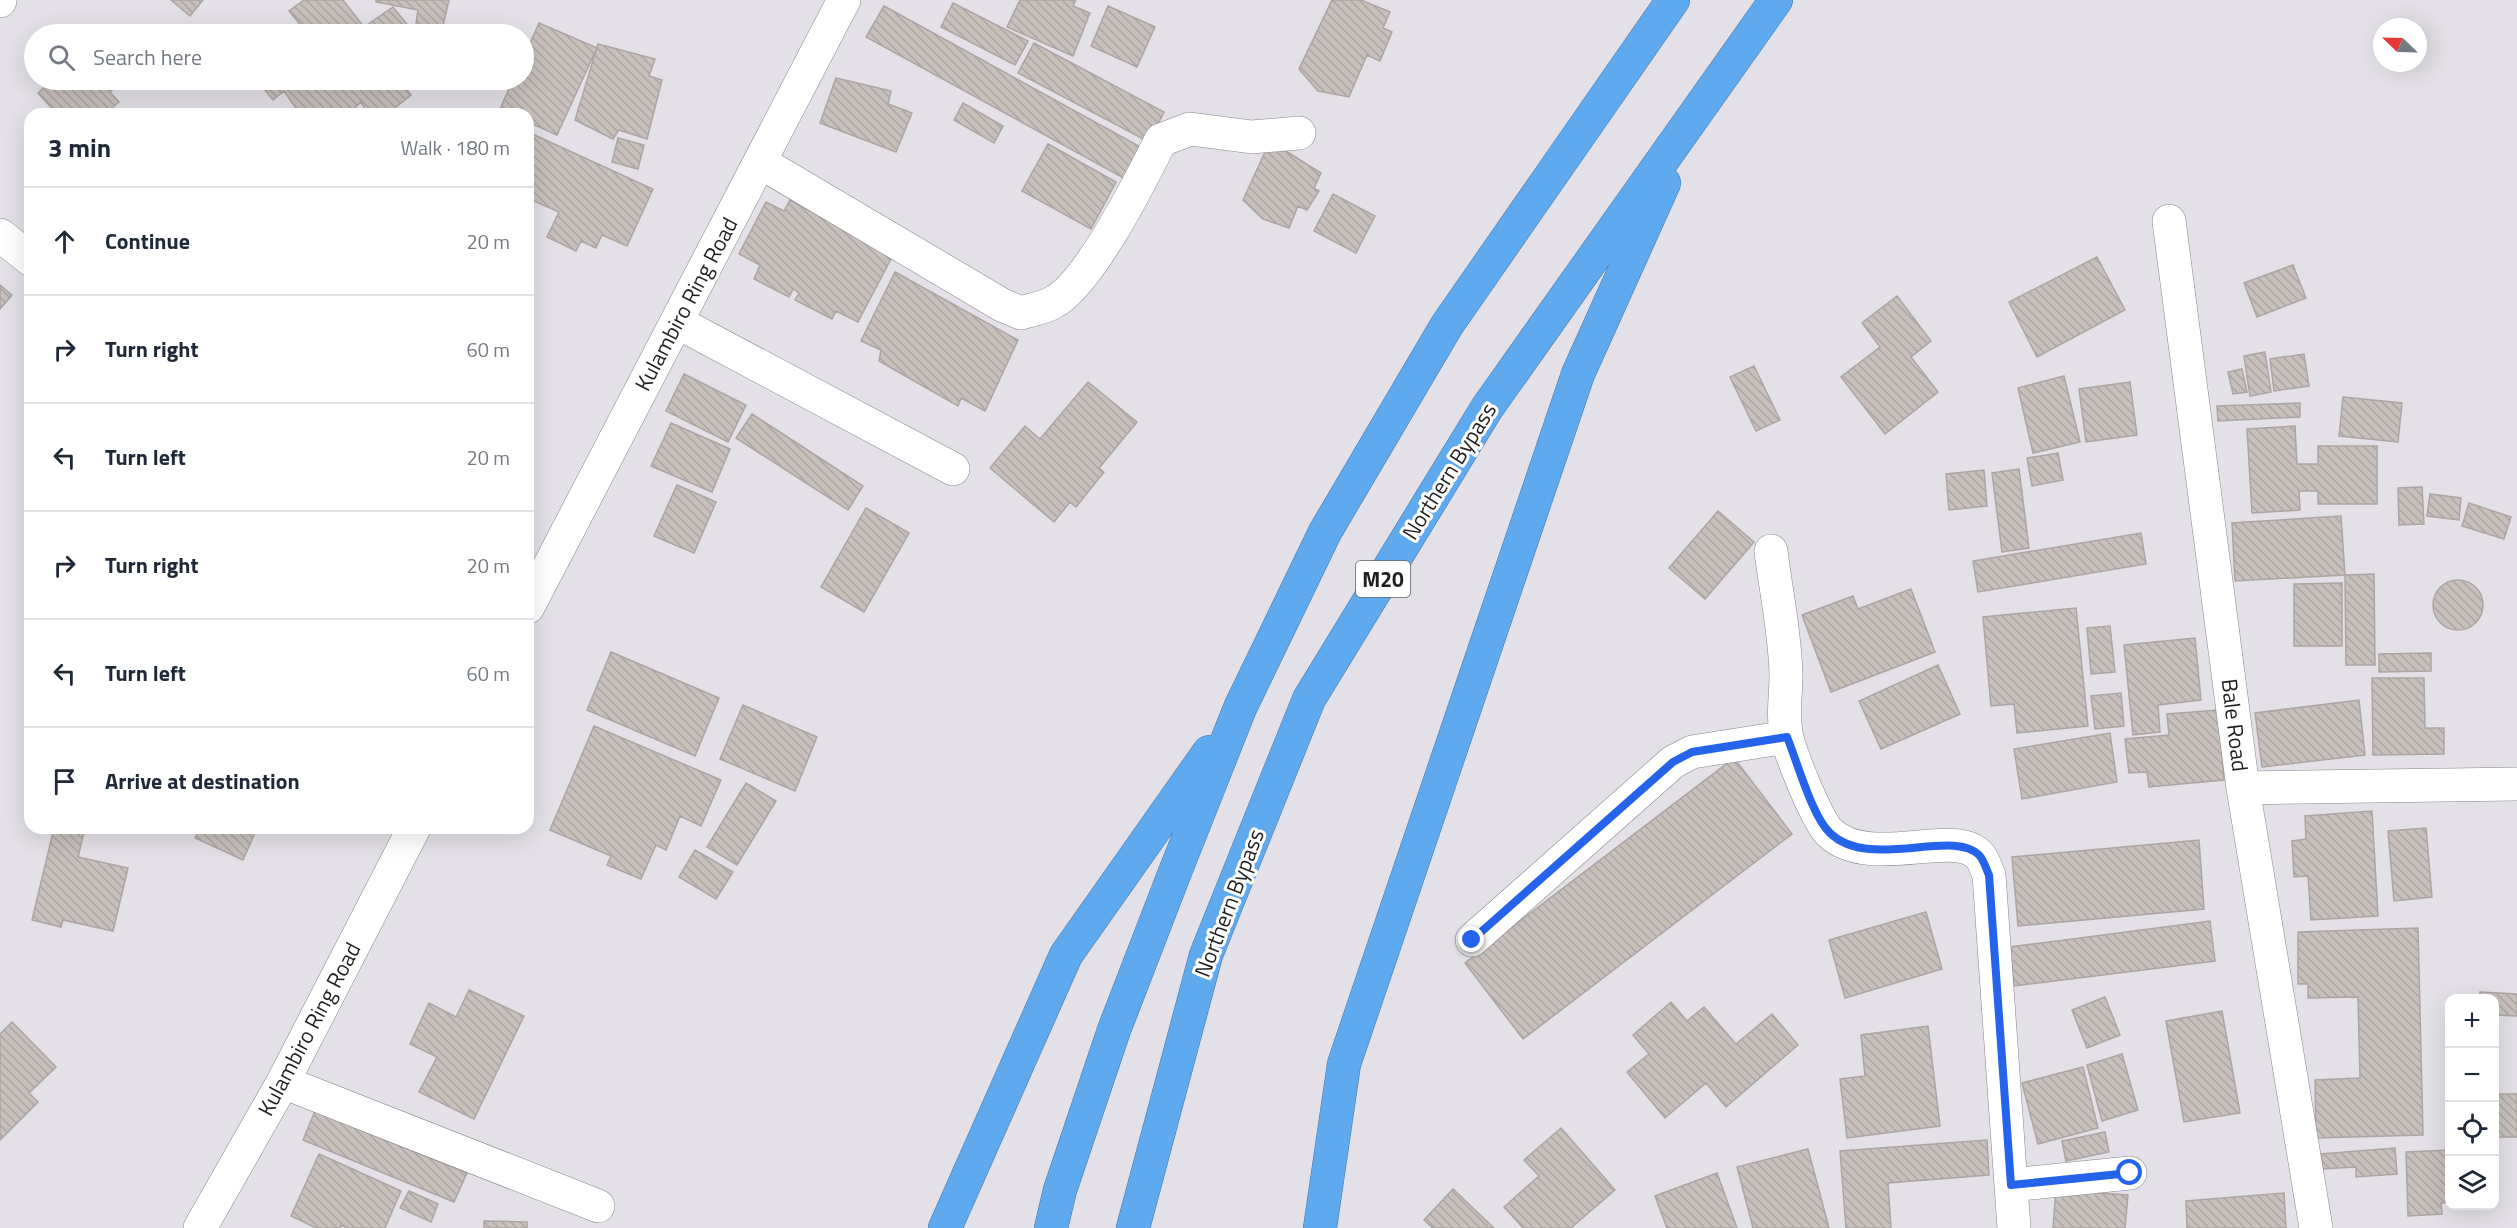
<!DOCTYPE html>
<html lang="en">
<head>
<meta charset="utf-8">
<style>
  :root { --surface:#fff; --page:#f6f6f7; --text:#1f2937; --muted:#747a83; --line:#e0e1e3 }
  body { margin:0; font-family:"Titillium Web",sans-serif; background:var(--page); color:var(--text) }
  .controls { position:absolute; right:18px; bottom:18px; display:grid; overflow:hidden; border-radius:12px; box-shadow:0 6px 24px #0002 }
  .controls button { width:54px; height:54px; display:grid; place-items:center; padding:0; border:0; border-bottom:2px solid var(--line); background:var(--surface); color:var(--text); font:30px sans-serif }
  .compass { position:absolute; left:2373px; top:18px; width:54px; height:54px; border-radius:50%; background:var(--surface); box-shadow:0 6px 24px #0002; rotate:293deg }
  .stop { position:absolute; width:18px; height:18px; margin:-14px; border:4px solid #2563eb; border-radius:50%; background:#fff }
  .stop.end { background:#2563eb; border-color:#fff; box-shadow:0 2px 6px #0008 }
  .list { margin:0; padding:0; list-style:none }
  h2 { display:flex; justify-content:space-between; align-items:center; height:78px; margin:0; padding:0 24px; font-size:26px }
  h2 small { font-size:20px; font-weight:400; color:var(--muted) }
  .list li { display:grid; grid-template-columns:39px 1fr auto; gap:18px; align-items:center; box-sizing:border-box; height:108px; padding:0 24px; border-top:2px solid var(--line) }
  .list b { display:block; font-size:22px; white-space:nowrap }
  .list em { font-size:20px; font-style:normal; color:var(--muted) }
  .icon { flex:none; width:33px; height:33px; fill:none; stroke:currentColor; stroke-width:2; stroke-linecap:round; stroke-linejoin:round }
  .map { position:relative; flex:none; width:2517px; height:1228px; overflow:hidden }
  .search { position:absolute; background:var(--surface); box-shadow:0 6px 24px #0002; left:24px; top:24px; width:510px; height:66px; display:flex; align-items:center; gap:15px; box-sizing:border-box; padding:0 21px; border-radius:33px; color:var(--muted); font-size:22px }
  .panel { position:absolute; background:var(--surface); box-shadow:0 6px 24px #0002; left:24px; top:108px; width:510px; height:726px; border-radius:18px }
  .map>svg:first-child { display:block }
  .building { fill:url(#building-back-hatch); stroke:#ada5a3; stroke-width:1.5 }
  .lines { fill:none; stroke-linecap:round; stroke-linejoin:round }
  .minor-casing { stroke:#87848a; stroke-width:34 }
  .highway-casing { stroke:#4978a6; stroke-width:34 }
  .minor { stroke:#fff; stroke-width:33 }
  .highway { stroke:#5fa9ee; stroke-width:33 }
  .route { stroke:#2563eb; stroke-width:8 }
  .labels { text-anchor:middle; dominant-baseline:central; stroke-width:6; stroke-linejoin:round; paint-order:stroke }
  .shield { fill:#fff; stroke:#636264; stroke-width:1.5 }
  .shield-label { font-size:21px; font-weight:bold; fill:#201e21 }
  .street-label { font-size:22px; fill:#201e21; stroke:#fff }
</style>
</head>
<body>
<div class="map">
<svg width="2517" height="1228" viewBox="0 0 2517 1228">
  <defs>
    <pattern id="building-back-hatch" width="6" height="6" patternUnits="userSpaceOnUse" patternTransform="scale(1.5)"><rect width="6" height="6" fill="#c8c0bd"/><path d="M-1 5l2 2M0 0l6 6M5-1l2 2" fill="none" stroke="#aca5a2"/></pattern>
  </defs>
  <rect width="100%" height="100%" fill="#e3e0e7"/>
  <path class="building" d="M171,0H203L190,16Z
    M304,0H343L364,27L393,7L415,34H308L289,11Z
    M376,0H449L442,30L416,24L418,10L376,2Z
    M1020,0H1076L1073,6L1090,13L1073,56L1007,27Z
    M1332,0H1361L1390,12L1383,28L1392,32L1380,61L1367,55L1349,97L1318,91L1299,69Z
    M953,3L1028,41L1015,65L941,27Z
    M884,6L1146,150L1129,181L866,37Z
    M1108,6L1155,27L1137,67L1091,46Z
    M539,23L597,48L557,135L528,122V114H511L500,109L513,80H524V57Z
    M1034,43L1164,112L1149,142L1018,73Z
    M598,44L655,59L649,76L662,80L647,139L619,130L613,139L575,120Z
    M836,78L891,91L888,104L912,113L896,152L820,123Z
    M52,80H123L110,92L119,102L105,114H57L38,93Z
    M257,80H400L411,95L387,114H368L361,102L348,114H331L327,110L323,114H300L284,91L273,100Z
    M963,103L1003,126L994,143L954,120Z
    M528,132L653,189L627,246L602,235L596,248L581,241L576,251L547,237L559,212L532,200L528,210Z
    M618,138L644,145L638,169L612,162Z
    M1270,141L1321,173L1314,188L1319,191L1307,210L1298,206L1289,228L1263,219L1243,200Z
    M1048,144L1116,182L1091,229L1022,191Z
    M1333,194L1375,216L1356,253L1314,231Z
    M790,200L893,255L858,322L836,311L832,319L795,300L799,293L793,289L789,297L754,279L760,265L739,254L766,202L784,211Z
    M2097,257L2125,310L2037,357L2009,302Z
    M2293,265L2306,298L2257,317L2244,283Z
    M895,272L1018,340L985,411L961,398L958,406L879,361L881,350L861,341Z
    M0,285L12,295L0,309Z
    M1897,296L1931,341L1911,357L1938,392L1885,434L1841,377L1880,347L1862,323Z
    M2265,352L2271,392L2250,396L2244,356Z
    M2304,354L2309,386L2274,391L2270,359Z
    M1754,366L1780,420L1756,431L1730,377Z
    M2242,369L2247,392L2233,394L2228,372Z
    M684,374L746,405L728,442L666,411Z
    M2064,376L2080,442L2033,453L2018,388Z
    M1088,382L1137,422L1099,468L1104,472L1076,507L1070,502L1054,522L990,468L1025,426L1040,439Z
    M2130,382L2137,435L2086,442L2079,389Z
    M2343,397L2402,403L2398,442L2339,436Z
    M2300,403V417L2218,421L2217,406Z
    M752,414L863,486L848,510L736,438Z
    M671,423L730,449L712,492L651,466Z
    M2295,426L2297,464H2318V446H2377V504H2318V491H2299L2300,510L2252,513L2247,429Z
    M2058,453L2063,480L2032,486L2027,458Z
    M2019,469L2029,548L2002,552L1992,473Z
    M1984,470L1987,506L1949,510L1946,474Z
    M677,485L716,502L694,553L654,536Z
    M2422,487L2424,524L2399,525L2398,488Z
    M2430,494L2461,498L2459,520L2427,516Z
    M2469,503L2511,517L2504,539L2462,526Z
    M866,508L909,533L864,612L821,587Z
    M1718,511L1754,542L1705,599L1669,568Z
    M2341,516L2345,575L2235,581L2232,523Z
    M2141,533L2146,564L1978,592L1973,561Z
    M2374,574L2375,665H2346L2345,575Z
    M2433 605a25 25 0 1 1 50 0a25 25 0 1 1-50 0Z
    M2342,583V646H2294V584Z
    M1911,589L1935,652L1831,692L1802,615L1853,596L1858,609Z
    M2076,608L2088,726L2017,733L2014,704L1991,706L1983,617Z
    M2110,626L2115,672L2091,674L2087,628Z
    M2195,638L2201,700L2158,705L2160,732L2133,735L2124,645Z
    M611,652L719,698L695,756L587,710Z
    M2431,653V671L2379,672V654Z
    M1938,665L1960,714L1881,749L1859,701Z
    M2372,678H2424L2425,728H2444V754L2373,755Z
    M2121,693L2124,726L2095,729L2091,696Z
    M2359,700L2365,755L2262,767L2255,713Z
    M743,705L817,737L795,791L720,759Z
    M2218,710L2224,780L2149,787L2147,772L2129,773L2125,739L2169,735L2167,714Z
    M594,726L721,780L701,826L680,816L666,850L656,845L641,879L607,865L611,856L550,830Z
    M2110,733L2117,782L2022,799L2014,749Z
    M1734,758L1792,834L1523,1039L1465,963Z
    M746,783L776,801L737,865L707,847Z
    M2372,811L2378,916L2311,920L2308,876L2294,877L2292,841L2306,839L2305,816Z
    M54,828H85L78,857L128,868L113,931L63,920L61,927L32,920Z
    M200,828H257L243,860L195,838Z
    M2426,828L2432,897L2394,901L2388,831Z
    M2199,840L2204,909L2018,926L2012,857Z
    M695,850L733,872L716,899L679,877Z
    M1926,912L1942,969L1845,998L1829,940Z
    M2210,921L2215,961L2014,986L2010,947Z
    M2418,928L2423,1135L2316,1138L2315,1080L2360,1078L2358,997L2308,998V984H2298V932Z
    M469,990L524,1016L474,1119L419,1092L437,1057L410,1044L429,1003L456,1017Z
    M2480,992L2517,994V1016L2494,1015V998H2479Z
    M2105,997L2120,1035L2087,1048L2072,1010Z
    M1671,1002L1687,1021L1704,1007L1736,1044L1772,1014L1798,1045L1726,1107L1706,1083L1665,1118L1627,1072L1649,1054L1633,1035Z
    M2222,1011L2240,1113L2184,1122L2166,1021Z
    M12,1022L56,1067L29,1093L38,1102L0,1140V1034Z
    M1928,1026L1940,1126L1847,1138L1840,1079L1865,1076L1861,1035Z
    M2122,1054L2138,1110L2102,1121L2087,1065Z
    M2083,1067L2098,1128L2038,1144L2022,1083Z
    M2497,1094H2517V1137H2495Z
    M315,1111L467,1173L454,1202L303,1140Z
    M1561,1128L1615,1190L1571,1228H1523L1504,1207L1539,1176L1524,1160Z
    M2105,1132L2109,1152L2066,1161L2062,1141Z
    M1987,1140L1989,1175L1888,1183L1891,1228H1846L1840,1151Z
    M2395,1148L2397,1174L2356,1177V1167L2323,1169L2321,1154Z
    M1808,1149L1829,1228H1753L1737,1167Z
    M2450,1150V1202L2441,1203L2442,1214L2408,1216L2406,1152Z
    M319,1154L401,1191L385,1228H348L341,1225L340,1228H316L291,1216Z
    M1717,1173L1737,1228H1667L1655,1196Z
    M1453,1189L1494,1228H1433L1424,1220Z
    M2056,1190L2128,1195L2125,1228H2053Z
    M409,1191L438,1204L431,1222L400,1208Z
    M2284,1193L2286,1228H2187L2186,1201Z
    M484,1221L527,1222V1228H484Z"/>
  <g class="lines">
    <g class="minor-casing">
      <path id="minor" d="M0,1V0
        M760,162L1002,305L1021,313C1031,310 1043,308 1052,303C1088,286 1142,178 1161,140L1190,129L1252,137L1299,133
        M2169,221L2243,788L2316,1228
        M0,235L30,259
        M677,322L953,469
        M1771,551C1776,592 1785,633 1786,674C1786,695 1782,717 1787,738C1792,757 1817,821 1830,833C1870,870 1954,828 1979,855C1984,860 1986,869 1989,875L2014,1228
        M528,607L844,0
        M2243,788L2517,784
        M1472,940L1673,762L1692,752L1787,737
        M283,1082L598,1206
        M2011,1185L2130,1173
        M200,1228L283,1082L414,828"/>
    </g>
    <g class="highway-casing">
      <path id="highway" d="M945,1228L1066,955L1209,752
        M1051,1228L1060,1190L1114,1030L1175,872L1240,708L1325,532L1447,325L1673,0
        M1133,1228L1206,955L1309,699L1487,408L1776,0
        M1320,1228L1344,1064L1578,374L1664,183"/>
    </g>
    <use href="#minor" class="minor"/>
    <use href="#highway" class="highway"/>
  </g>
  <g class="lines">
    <path class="route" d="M1472,940L1673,762L1692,752L1787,737C1797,761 1812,816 1830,833C1869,871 1953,828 1979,855C1984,860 1986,869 1989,875L2011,1185L2130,1173"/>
  </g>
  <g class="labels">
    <rect class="shield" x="1356" y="561" width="54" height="36" rx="4.5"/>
    <g class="shield-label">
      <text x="1383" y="579">M20</text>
    </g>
    <g class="street-label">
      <text transform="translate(686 304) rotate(-62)">Kulambiro Ring Road</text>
      <text transform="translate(1449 471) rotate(-58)">Northern Bypass</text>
      <text transform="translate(2235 725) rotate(83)">Bale Road</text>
      <text transform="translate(1229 903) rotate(-69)">Northern Bypass</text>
      <text transform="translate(309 1029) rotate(-62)">Kulambiro Ring Road</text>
    </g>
  </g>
</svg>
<div class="controls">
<button>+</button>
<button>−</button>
<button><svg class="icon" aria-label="locate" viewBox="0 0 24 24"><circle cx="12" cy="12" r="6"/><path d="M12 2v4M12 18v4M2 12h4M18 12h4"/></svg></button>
<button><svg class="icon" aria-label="layers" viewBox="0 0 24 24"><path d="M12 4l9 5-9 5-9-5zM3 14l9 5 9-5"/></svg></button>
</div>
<svg class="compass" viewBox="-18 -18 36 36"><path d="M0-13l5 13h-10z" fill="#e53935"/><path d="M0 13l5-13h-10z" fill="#747a83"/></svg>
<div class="stop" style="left:2130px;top:1173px"></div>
<div class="stop end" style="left:1472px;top:940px"></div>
<div class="search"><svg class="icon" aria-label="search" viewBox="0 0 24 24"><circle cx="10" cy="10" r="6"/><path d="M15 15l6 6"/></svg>Search here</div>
<section class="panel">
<h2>3 min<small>Walk · 180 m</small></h2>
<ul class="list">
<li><svg class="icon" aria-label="ahead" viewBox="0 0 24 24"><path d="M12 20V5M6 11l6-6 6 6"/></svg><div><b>Continue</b></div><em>20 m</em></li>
<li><svg class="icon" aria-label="right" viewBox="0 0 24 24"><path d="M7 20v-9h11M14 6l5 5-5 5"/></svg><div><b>Turn right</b></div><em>60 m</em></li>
<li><svg class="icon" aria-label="left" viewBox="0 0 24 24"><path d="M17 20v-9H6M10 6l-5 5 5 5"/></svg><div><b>Turn left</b></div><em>20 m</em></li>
<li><svg class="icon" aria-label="right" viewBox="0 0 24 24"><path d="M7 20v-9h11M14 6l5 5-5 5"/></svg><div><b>Turn right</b></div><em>20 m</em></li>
<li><svg class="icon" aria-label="left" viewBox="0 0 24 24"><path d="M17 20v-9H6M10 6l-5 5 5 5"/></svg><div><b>Turn left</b></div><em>60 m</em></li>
<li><svg class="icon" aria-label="arrive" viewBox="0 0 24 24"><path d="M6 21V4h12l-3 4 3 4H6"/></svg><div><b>Arrive at destination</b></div></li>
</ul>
</section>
</div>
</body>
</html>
